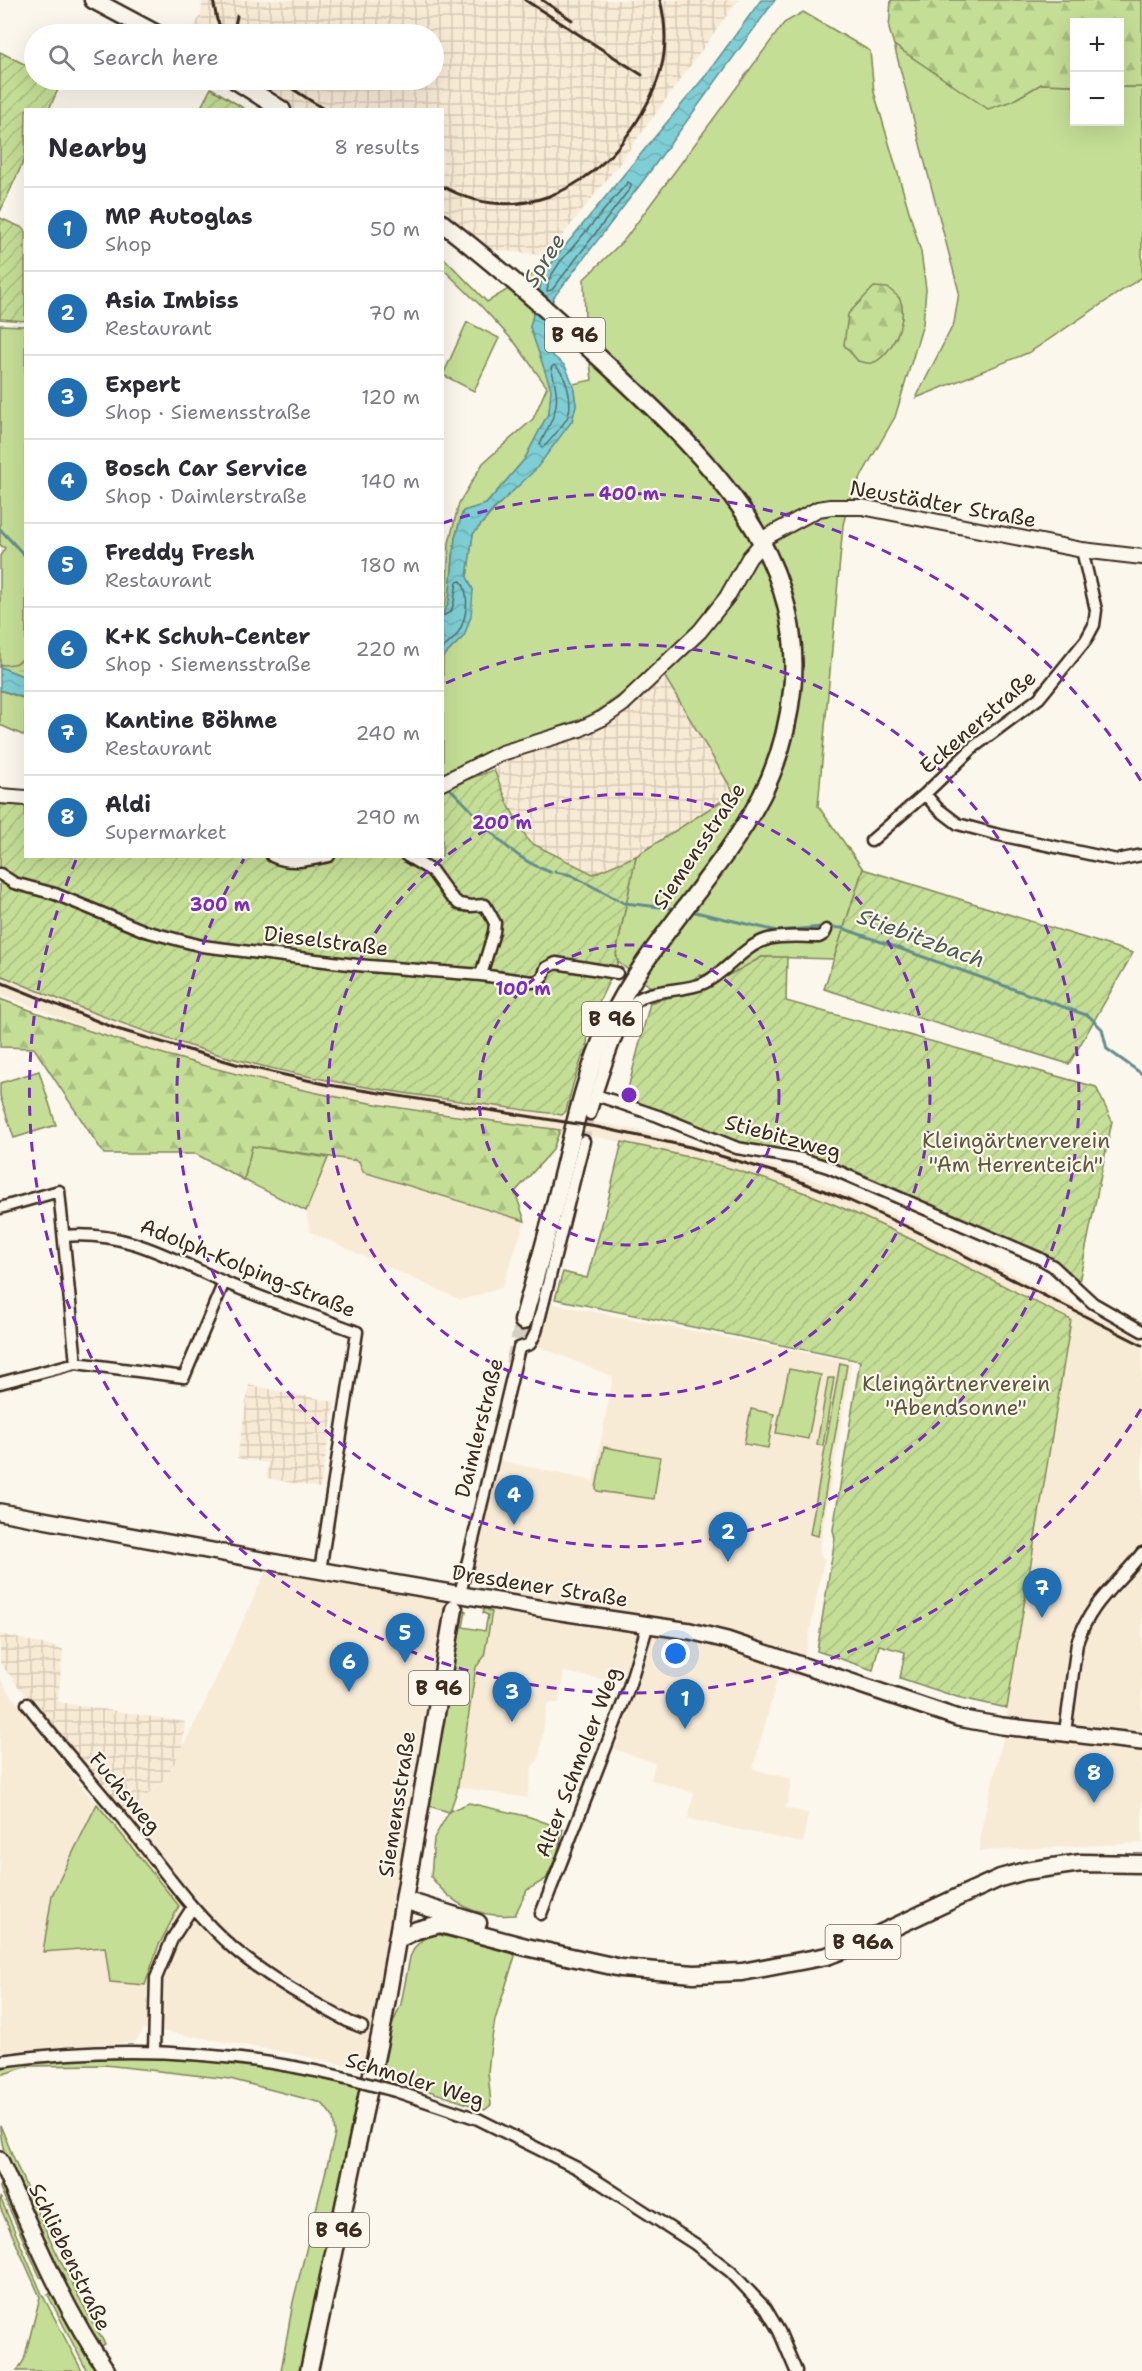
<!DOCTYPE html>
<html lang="en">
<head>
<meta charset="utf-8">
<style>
  :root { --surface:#fff; --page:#f7f7f7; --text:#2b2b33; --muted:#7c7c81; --line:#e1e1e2; --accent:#1f6fb2 }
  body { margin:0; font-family:"Shantell Sans",sans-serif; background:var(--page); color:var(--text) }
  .controls { position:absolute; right:18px; top:18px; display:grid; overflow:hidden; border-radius:0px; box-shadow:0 6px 24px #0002 }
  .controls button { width:54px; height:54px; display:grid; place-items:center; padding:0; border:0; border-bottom:2px solid var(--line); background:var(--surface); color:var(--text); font:30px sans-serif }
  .you { position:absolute; left:676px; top:1654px; width:21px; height:21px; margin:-15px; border:4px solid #fff; border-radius:50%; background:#1a73e8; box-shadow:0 0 0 9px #1a73e833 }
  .badge { display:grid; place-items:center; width:39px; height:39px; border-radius:50%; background:var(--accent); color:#fff; font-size:20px; font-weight:700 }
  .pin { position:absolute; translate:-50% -50px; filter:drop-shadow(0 2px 3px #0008) }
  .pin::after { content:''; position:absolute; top:32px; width:21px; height:18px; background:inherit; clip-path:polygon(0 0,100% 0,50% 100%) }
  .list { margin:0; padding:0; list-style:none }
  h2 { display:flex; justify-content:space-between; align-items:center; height:78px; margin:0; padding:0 24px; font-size:26px }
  h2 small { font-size:20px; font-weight:400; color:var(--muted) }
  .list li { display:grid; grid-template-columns:39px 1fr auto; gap:18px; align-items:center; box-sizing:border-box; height:84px; padding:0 24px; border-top:2px solid var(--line) }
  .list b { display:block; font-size:22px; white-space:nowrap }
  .list p { margin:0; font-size:20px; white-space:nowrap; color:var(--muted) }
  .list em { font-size:20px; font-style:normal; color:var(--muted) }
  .icon { flex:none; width:33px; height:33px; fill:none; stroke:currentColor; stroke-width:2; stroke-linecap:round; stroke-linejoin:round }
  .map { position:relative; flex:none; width:1142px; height:2371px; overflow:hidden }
  .search { position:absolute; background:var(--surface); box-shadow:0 6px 24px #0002; left:24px; top:24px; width:420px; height:66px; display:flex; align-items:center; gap:15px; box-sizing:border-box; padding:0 21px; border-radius:33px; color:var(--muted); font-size:22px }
  .panel { position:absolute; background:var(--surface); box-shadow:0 6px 24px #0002; left:24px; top:108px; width:420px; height:750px; border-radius:0px }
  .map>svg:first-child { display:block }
  .built { fill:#f8ebd6 }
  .industrial { fill:url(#industrial-grid) }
  .green { fill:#c4de95; stroke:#80845a; stroke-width:1.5; fill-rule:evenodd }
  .forest { fill:url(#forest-firs); stroke:#80845a; stroke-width:1.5 }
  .wetland { fill:url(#wetland-marsh); stroke:#80845a; stroke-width:1.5 }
  .garden { fill:url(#garden-furrows); stroke:#80845a; stroke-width:1.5 }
  .water { fill:url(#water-waves); stroke:#638d8c; stroke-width:1.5 }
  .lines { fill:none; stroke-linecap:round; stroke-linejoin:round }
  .shore { stroke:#556c67; stroke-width:1.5 }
  .stream { stroke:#638d8c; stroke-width:3 }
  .minor-tunnel { stroke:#d5cec3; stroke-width:10; stroke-dasharray:10 5; stroke-linecap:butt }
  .primary-tunnel { stroke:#d5cec3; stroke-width:16; stroke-dasharray:16 8; stroke-linecap:butt }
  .minor-casing { stroke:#3b2a1e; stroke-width:15 }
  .tertiary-casing { stroke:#3b2a1e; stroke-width:18 }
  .secondary-casing { stroke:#3b2a1e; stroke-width:20 }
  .primary-casing { stroke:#3b2a1e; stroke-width:21 }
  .minor { stroke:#fbf7ec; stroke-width:10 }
  .tertiary { stroke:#fbf7ec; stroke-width:14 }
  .secondary { stroke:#fbf7ec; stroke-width:15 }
  .primary { stroke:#fbf7ec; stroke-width:16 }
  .rail { stroke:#3b2a1e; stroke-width:3 }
  .minor-bridge-casing { stroke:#3b2a1e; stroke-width:15; stroke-linecap:butt }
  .minor-bridge { stroke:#fbf7ec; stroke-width:10 }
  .ring { fill:none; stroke:#7b2cbf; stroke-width:3; stroke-dasharray:10 8 }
  .labels { text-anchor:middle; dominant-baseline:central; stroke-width:4.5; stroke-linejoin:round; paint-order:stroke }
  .shield { fill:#fbf7ec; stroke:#75685c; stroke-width:1.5 }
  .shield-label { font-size:20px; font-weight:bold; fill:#3b2a1e }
  .street-label { font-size:21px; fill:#3b2a1e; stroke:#fbf7ec }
  .park-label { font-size:21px; fill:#5d573c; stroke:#fbf7ec }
  .water-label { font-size:22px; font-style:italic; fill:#4f5c55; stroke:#fbf7ec }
  .centre { fill:#7b2cbf; stroke:#fbf7ec; stroke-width:3 }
  .ring-label { font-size:18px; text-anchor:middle; font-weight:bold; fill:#7b2cbf; stroke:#fbf7ec; stroke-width:4.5; stroke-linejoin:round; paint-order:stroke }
</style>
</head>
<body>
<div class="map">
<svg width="1142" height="2371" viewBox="0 0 1142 2371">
  <defs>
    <pattern id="industrial-grid" width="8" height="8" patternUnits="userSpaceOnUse" patternTransform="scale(1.5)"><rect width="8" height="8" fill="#f8ebd6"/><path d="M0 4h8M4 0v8" fill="none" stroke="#d6cab7"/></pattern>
    <pattern id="forest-firs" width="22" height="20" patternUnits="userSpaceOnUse" patternTransform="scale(1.5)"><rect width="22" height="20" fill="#c4de95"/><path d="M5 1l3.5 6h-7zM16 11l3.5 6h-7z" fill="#a9bf80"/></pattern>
    <pattern id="wetland-marsh" width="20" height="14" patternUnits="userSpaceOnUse" patternTransform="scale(1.5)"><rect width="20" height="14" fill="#c4de95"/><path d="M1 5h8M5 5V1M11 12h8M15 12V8" fill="none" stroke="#a9bf80"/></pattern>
    <pattern id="garden-furrows" width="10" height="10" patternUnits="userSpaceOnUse" patternTransform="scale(1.5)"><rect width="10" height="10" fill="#c4de95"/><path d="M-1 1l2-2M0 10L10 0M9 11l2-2" fill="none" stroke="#a9bf80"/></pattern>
    <pattern id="water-waves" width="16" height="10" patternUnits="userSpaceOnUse" patternTransform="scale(1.5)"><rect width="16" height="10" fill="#7dcfd5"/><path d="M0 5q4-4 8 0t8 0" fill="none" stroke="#6db2b6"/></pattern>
  </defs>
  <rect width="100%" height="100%" fill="#fbf7ec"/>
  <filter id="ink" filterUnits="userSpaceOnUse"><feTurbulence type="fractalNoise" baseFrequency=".0167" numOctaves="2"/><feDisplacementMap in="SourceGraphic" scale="12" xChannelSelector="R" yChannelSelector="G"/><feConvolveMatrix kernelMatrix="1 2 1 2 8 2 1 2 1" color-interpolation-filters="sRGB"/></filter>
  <g filter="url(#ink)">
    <path class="built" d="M0,977L119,1024L238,1060L330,1080L598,1122L655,1134L743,1156L817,1181L914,1224L1142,1339V1843L980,1851L981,1830L1004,1734L1070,1320L907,1238L812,1195L774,1182L651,1148L560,1130L325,1095L238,1076L114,1039L0,994Z
      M328,1158L359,1161L363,1172L525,1221L502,1288L461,1300L310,1232L306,1211Z
      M549,1303L852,1362L819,1553L824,1559L801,1678L779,1672L753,1769L792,1779L786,1808L808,1813L803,1843L688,1819L694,1793L651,1780L655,1763L614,1749L636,1686L564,1672L559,1703H547L539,1759L532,1766L527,1798L458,1787L476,1667L484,1657L496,1582L470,1577L498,1460L593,1481L613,1377L538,1346Z
      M266,1571L445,1602L411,1787L402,1858L364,2069L294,2054L145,2028L135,2042L0,2052V1679L35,1728L114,1826L167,1777L202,1709Z"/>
    <path class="industrial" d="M202,0H738L619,164L551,250L539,255L487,249L443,215L442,110L294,109L247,80H434V34H190L201,14Z
      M665,677L734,793L636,856L593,874L529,842L509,806L494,770L514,754L624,709Z
      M249,1385L335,1402L320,1488L266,1478L268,1463L237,1458Z
      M0,1634L63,1649L58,1702L185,1722L182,1749L167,1777L125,1816L85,1772L0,1663Z"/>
    <path class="green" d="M803,12L870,51L874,92L921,252L926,289L923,324L895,417L851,494L843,525L818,806L863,869L834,959L762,957L729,976L699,975L687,984L670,989L652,988L618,962L616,954L636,856L734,793L665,677L660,662L630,688L590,716L494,749L443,777V657L464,636L473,590L467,577L473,534L572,421L576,405L573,384L592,380L585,319L584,279L625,239L784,23ZM899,298L902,317L896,338L858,361L844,344Z
      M894,45L988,108L1012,101L1041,84L1074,85V122H1120V87H1142V277L1030,352L916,398L954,323L959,292Z
      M443,257L487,302L538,271L543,276L530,327L552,389L549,412L524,460L486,504L463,511L455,538L449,601L443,617V609L446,600L449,543L459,503L483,463L533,419L547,387L516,344L480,305L443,269Z
      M467,322L499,338L474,391L443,375Z
      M0,325L25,326L26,656C18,665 11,665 0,665V556L5,548L0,545Z
      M0,690L25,699V736L0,725Z
      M39,1071L56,1125L14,1138L0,1096V1083Z
      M252,1146L328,1158L306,1211L244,1180Z
      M840,1363L847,1365L818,1536L810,1534Z
      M789,1369L821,1375L808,1439L776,1433Z
      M828,1378H834L823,1446L817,1445Z
      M751,1409L774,1414L768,1448L744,1444Z
      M604,1447L660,1457L654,1499L597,1491L596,1488Z
      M484,1608L492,1612L484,1657L476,1667L457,1791L450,1811L469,1803L530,1817L563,1829L557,1855L546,1879L527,1890L515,1915C478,1918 453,1906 431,1877L434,1838L449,1812L429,1806L449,1662L454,1652L463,1610L466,1611L463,1627L485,1631L488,1615L483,1613Z
      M97,1804L179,1906L158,1947L145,1985L110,1982L105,1947L43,1952L52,1895Z
      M436,1934L513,1953L515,1956L495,2020L491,2044L488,2072L491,2105L485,2110L382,2075L391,2028L401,2004L410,1957L415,1947L423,1939Z
      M126,2057L207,2060L287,2069L364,2088L301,2371H281L293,2302L335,2134L333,2117L322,2103L230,2079L105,2065L29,2066L0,2075V2069C35,2055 88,2059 126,2057Z
      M0,2125C31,2201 64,2274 105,2344L100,2347C74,2310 57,2269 38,2228C24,2199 0,2158 0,2125Z
      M0,2176L46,2277L45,2278L40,2277L0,2188Z
      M0,2197L42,2294L82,2371H17L24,2360L40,2297L0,2207Z
      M51,2293L54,2295L100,2371H87L48,2295Z"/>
    <path class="forest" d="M891,0H1142V87H1120V22H1074V85L1041,84L1012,101L988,109L894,45L889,29Z
      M874,287L888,288C891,291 896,294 899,298C910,315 892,357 872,363C868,364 862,362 858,361L844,345L848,314Z
      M0,999C105,1039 212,1071 322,1094C400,1110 481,1119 560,1130L552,1151L515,1192L525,1221L363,1172L359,1161L252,1146L244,1180L196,1154H104L34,1048L0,1047Z"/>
    <path class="wetland" d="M25,656V677L0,667V665C11,665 18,665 25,656Z"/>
    <path class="garden" d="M0,52L34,69V80L62,81L49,109L26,110L25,158L0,212Z
      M211,88L245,109H200Z
      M0,218L25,229V321L0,319Z
      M494,770L509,806L529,842L593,874L636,856L616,954L618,962L589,1023L587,1043L574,1081L566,1111L562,1115C453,1100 342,1088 235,1059C154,1037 77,1008 0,975V801L25,803L26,856H442L443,788Z
      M863,869L1133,953L1069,1064L824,989Z
      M762,957H787L786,1001L1096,1087L1112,1121L1078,1287L1055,1265L870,1181L744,1148L625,1100L650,1003C664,997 680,997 695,991C718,982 740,969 762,957Z
      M622,1142C686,1155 750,1172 811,1195C900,1230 985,1277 1071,1320L1007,1708L957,1697L900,1678L905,1652L879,1645L873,1670L817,1651L835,1538L833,1530L860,1361L555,1299L563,1272L587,1278L604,1217Z"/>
    <path class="water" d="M761,0H775L643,181L554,297L543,333L544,348L565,366L573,384L576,405L572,421L536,469L493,510L473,534L467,577L473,590L471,616L464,636L443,657L442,617L449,601L455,538L463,511L486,504L524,460L549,412L551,389L530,327L543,276L555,258L706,75Z
      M0,667L25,677V698L0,690Z"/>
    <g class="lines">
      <path class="shore" d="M628,182L631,184V187L552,290L547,291L549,279L560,262Z
        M554,365C567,374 574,404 567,418C563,425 548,444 542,448L540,444C556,412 562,404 551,368Z
        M442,616L451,612L454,602L457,582L461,581C470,594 467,617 459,631C456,638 448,644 442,649"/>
      <path class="stream" d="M0,529L26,557
        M447,786C482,817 502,855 550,872
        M555,872L571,875L624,903L678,909
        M691,911L777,931L822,927L842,928L1089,1016L1102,1029L1107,1049L1142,1074"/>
      <path class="minor-tunnel" d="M584,1141L590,1114"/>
      <path class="primary-tunnel" d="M513,1364L523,1321"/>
      <g class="minor-casing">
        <path id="minor" d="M925,794L937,808L958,824L995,834L1117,860L1142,855
          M871,841L925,794L975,746L1039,698L1086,640L1094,625L1096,610L1082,550
          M272,856C290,865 310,860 329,856
          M407,856L432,871L450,896L459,904L471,906L485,905L495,923L494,932L481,975
          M0,874L14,883L55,894L145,931L202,946L357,965L481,975L532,982C542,981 544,976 546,968L556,963L617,973
          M596,1095L658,1116L737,1148L802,1159L828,1167L1039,1258L1053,1266L1093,1303L1142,1331
          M590,1114C598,1088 617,1023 634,1003C647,988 684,992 704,983C727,972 743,946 768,939C784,935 802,937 819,937L824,934L826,930
          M0,1208L59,1191L76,1363
          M64,1236C125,1230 170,1258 224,1282C267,1301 313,1315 357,1332L320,1571
          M0,1383L76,1363L184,1377L224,1282
          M460,1594L519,1348L530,1344L536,1332L584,1141
          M27,1704C57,1742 89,1779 120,1816C158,1861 189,1910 233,1948C268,1978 309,2000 349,2022L362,2027
          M1065,1732L1077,1643C1091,1601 1116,1586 1142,1553
          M541,1914L628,1690L648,1624
          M154,2051L156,1978L172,1939L192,1908
          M0,2061C115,2045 229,2050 342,2077
          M395,2091L478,2119L577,2168L695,2244L731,2272L766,2309L779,2331L796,2371"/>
      </g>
      <g class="tertiary-casing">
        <path id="tertiary" d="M442,783L502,753L580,729L603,718L623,704L700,631L727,597L749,558L768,536L818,509L831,507H862L1082,550L1142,557
          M0,796L26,798"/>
      </g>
      <g class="secondary-casing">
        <path id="secondary" d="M0,1512L288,1565L561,1612L690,1631L727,1640L958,1718L1002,1726L1142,1742
          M0,2160C32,2231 62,2306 107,2371"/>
      </g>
      <g class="primary-casing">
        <path id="primary" d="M93,0L157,34
          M235,80L282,110
          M442,223C503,270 560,321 616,373C708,459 807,554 792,691C788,728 778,764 761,797C718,878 647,942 608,1025C584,1077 573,1133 559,1188C548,1233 535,1277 523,1321
          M404,1900L478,1923
          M398,1939L417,1930L440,1924L526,1947L621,1968L694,1974L742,1972L827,1956L856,1945L969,1892L1000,1878L1025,1871L1081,1863L1142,1864
          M309,2371L383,2022L454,1609"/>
      </g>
      <use href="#minor" class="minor"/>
      <use href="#tertiary" class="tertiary"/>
      <use href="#secondary" class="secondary"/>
      <use href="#primary" class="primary"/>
      <path class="rail" d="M213,0L217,20L224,34
        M525,0L642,75
        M542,0L572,20
        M237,34L235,26L237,16
        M279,80L325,110
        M442,186C515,227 588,192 632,129C660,87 673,50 660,0
        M0,982L117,1029L236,1064L329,1085L597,1127L690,1147L778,1173L848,1200L912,1229L1142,1345"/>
      <g class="minor-bridge-casing">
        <path id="minor-bridge" d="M342,2077L395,2091"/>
      </g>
      <use href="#minor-bridge" class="minor-bridge"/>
    </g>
  </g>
  <g class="ring">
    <circle cx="629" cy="1095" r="150"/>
    <circle cx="629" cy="1095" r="301"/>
    <path d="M446 683A451 451 0 1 1 244 859"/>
    <path d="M1141 1409A601 601 0 0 1 76 860M443 523A601 601 0 0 1 1141 781"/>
  </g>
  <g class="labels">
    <g class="shield">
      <rect x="545" y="318" width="60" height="34" rx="4.5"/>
      <rect x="582" y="1002" width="60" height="34" rx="4.5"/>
      <rect x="409" y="1671" width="60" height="34" rx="4.5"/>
      <rect x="825.5" y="1925" width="75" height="34" rx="4.5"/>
      <rect x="309" y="2213" width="60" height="34" rx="4.5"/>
    </g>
    <g class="shield-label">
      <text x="575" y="335">B 96</text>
      <text x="612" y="1019">B 96</text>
      <text x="439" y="1688">B 96</text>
      <text x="863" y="1942">B 96a</text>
      <text x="339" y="2230">B 96</text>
    </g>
    <g class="street-label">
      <text transform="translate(943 504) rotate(10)">Neustädter Straße</text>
      <text transform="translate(978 722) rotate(-41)">Eckenerstraße</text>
      <text transform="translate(699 846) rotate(-56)">Siemensstraße</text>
      <text transform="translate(326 941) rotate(7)">Dieselstraße</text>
      <text transform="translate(783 1137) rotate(15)">Stiebitzweg</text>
      <text transform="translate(248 1268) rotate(22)">Adolph-Kolping-Straße</text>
      <text transform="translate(479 1428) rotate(-76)">Daimlerstraße</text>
      <text transform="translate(540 1586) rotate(9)">Dresdener Straße</text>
      <text transform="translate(578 1762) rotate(-69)">Alter Schmoler Weg</text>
      <text transform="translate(125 1793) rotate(50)">Fuchsweg</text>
      <text transform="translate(397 1804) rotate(-81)">Siemensstraße</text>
      <text transform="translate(415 2080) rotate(17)">Schmoler Weg</text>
      <text transform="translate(70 2257) rotate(64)">Schliebenstraße</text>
    </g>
    <g class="park-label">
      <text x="1016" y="1141">Kleingärtnerverein<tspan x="1016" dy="24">"Am Herrenteich"</tspan></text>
      <text x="956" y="1384">Kleingärtnerverein<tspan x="956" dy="24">"Abendsonne"</tspan></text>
    </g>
    <g class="water-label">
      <text transform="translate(544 260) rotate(-57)">Spree</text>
      <text transform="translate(921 938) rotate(20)">Stiebitzbach</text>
    </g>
  </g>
  <circle cx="629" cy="1095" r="9" class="centre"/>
  <g class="ring-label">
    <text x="629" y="500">400 m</text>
    <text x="502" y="829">200 m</text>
    <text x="220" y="911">300 m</text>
    <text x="523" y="995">100 m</text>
  </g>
</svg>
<div class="controls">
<button>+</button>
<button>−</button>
</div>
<div class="you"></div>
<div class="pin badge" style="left:685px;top:1729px">1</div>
<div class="pin badge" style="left:728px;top:1562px">2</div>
<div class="pin badge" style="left:512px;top:1722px">3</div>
<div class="pin badge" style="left:514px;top:1525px">4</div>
<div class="pin badge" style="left:405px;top:1663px">5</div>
<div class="pin badge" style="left:349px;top:1692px">6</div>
<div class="pin badge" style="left:1042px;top:1618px">7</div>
<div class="pin badge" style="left:1094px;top:1803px">8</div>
<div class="search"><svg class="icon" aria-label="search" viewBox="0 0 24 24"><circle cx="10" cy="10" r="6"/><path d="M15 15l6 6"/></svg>Search here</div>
<section class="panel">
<h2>Nearby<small>8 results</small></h2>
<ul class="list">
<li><span class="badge">1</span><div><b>MP Autoglas</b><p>Shop</p></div><em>50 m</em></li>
<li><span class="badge">2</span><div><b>Asia Imbiss</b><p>Restaurant</p></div><em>70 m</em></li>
<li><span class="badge">3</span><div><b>Expert</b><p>Shop · Siemensstraße</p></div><em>120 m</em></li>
<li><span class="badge">4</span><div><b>Bosch Car Service</b><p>Shop · Daimlerstraße</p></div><em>140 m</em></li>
<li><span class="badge">5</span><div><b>Freddy Fresh</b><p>Restaurant</p></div><em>180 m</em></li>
<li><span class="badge">6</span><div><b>K+K Schuh-Center</b><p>Shop · Siemensstraße</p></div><em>220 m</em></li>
<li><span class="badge">7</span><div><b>Kantine Böhme</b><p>Restaurant</p></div><em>240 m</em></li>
<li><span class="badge">8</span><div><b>Aldi</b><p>Supermarket</p></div><em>290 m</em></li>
</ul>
</section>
</div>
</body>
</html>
